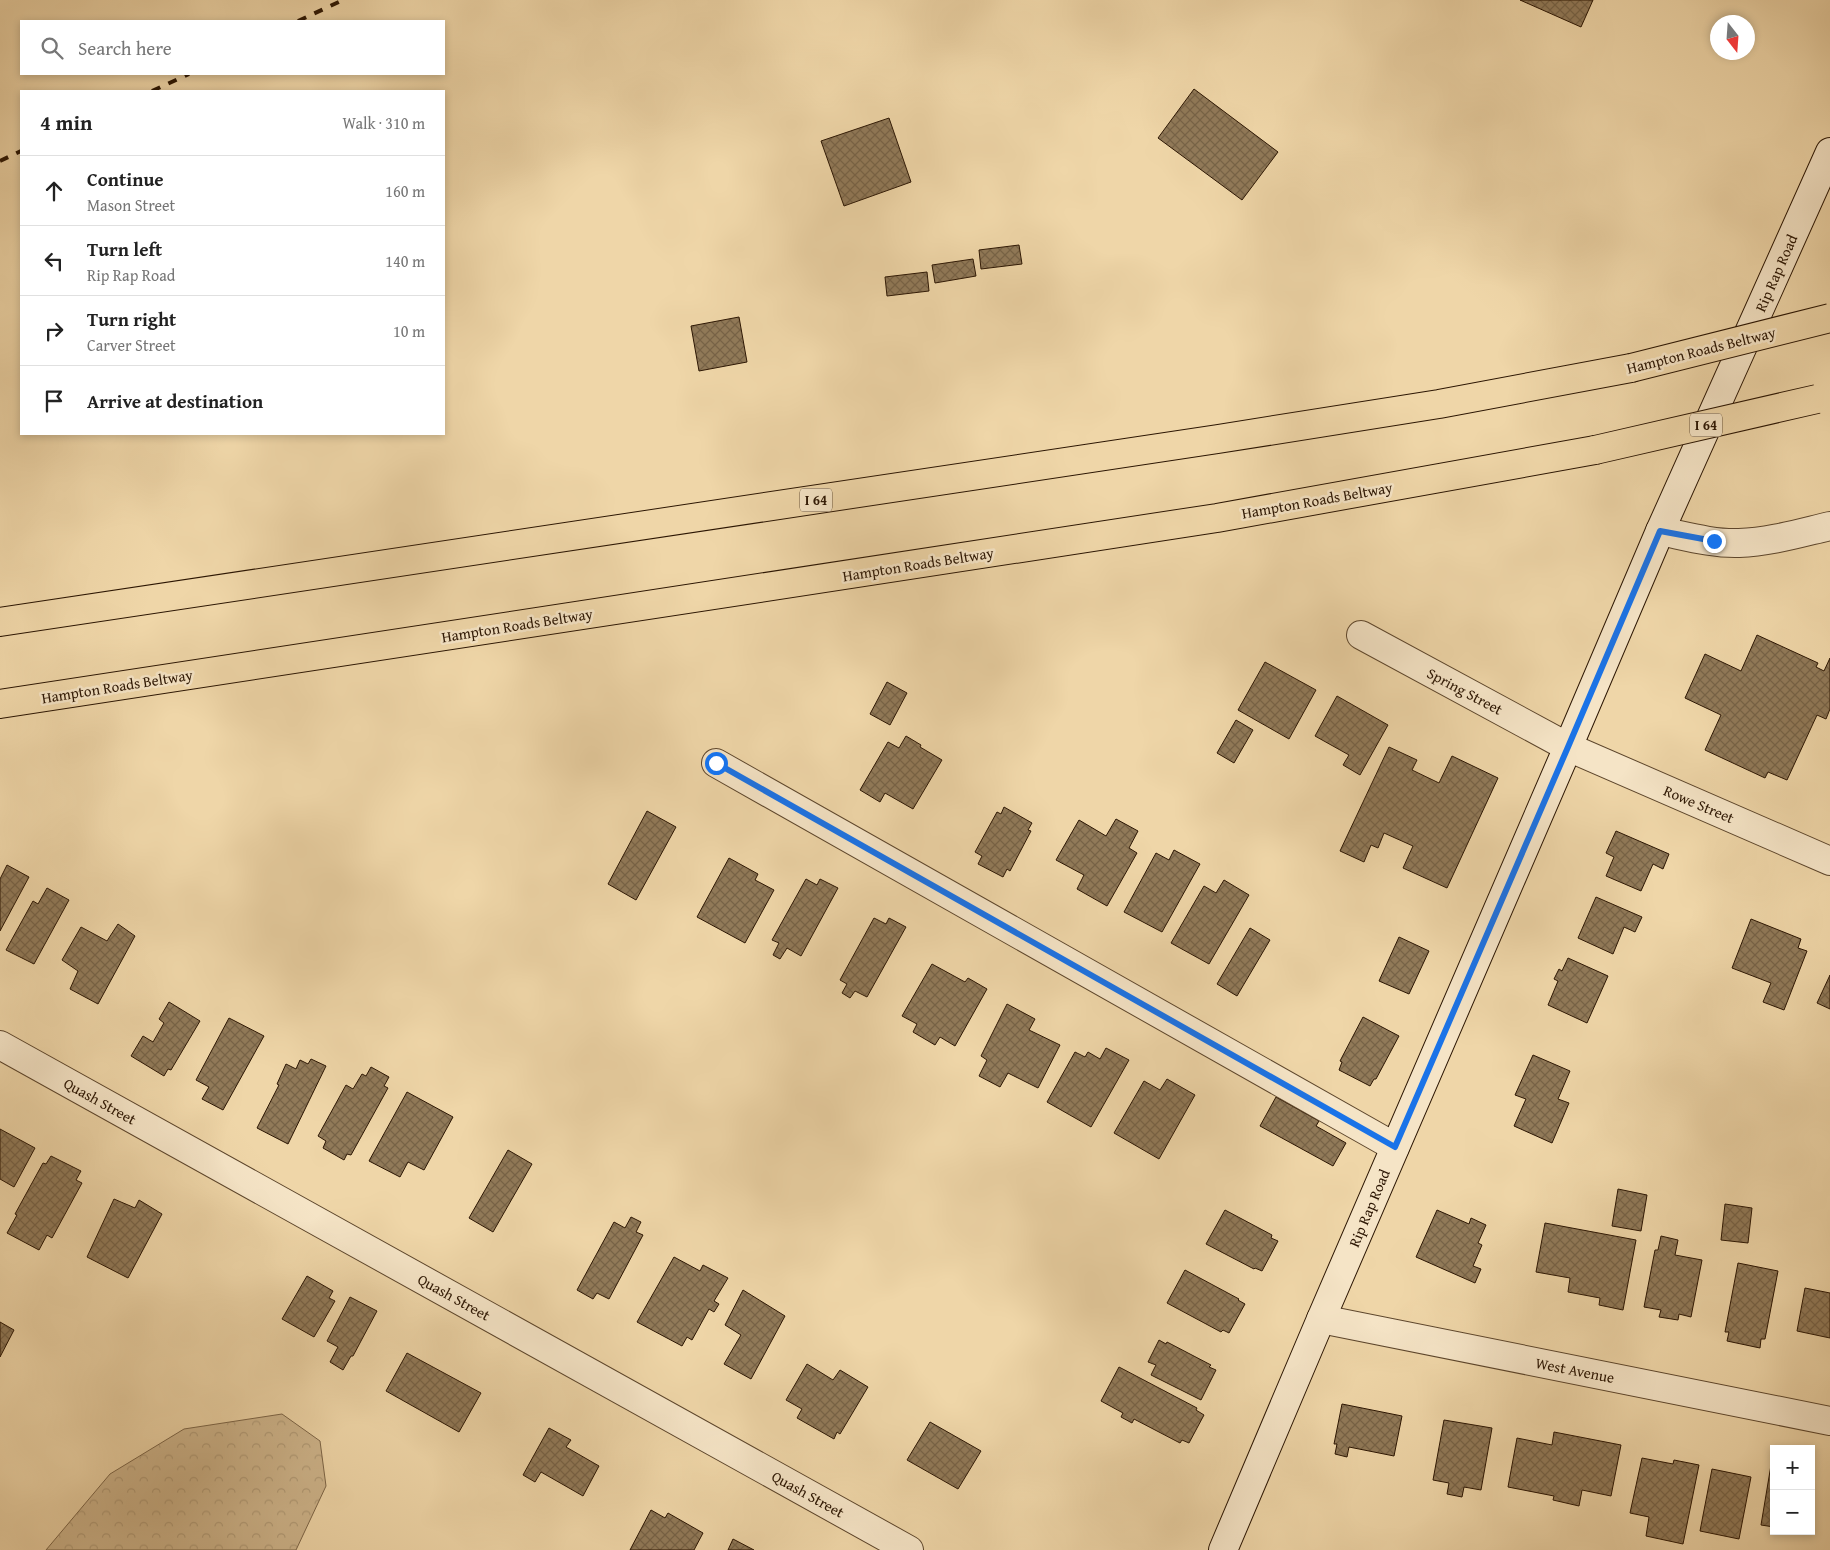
<!DOCTYPE html>
<html lang="en">
<head>
<meta charset="utf-8">
<style>
  :root { --surface:#fff; --page:#f2f2f2; --text:#222; --muted:#767676; --line:#e0e0e0 }
  body { margin:0; font-family:"Gentium Book Plus",serif; background:var(--page); color:var(--text) }
  .controls { position:absolute; right:15px; bottom:15px; display:grid; overflow:hidden; border-radius:0px; box-shadow:0 2px 8px #0003 }
  .controls button { width:45px; height:45px; display:grid; place-items:center; padding:0; border:0; border-bottom:1px solid var(--line); background:var(--surface); color:var(--text); font:25px sans-serif }
  .compass { position:absolute; left:1710px; top:15px; width:45px; height:45px; border-radius:50%; background:var(--surface); box-shadow:0 2px 8px #0003; rotate:163deg }
  .stop { position:absolute; width:15px; height:15px; margin:-11px; border:4px solid #1a73e8; border-radius:50%; background:#fff }
  .stop.end { background:#1a73e8; border-color:#fff; box-shadow:0 1px 5px #0008 }
  .list { margin:0; padding:0; list-style:none }
  h2 { display:flex; justify-content:space-between; align-items:center; height:65px; margin:0; padding:0 20px; font-size:21px }
  h2 small { font-size:16px; font-weight:400; color:var(--muted) }
  .list li { display:grid; grid-template-columns:32px 1fr auto; gap:15px; align-items:center; box-sizing:border-box; height:70px; padding:0 20px; border-top:1px solid var(--line) }
  .list b { display:block; font-size:19px; white-space:nowrap }
  .list p { margin:0; font-size:16px; white-space:nowrap; color:var(--muted) }
  .list em { font-size:16px; font-style:normal; color:var(--muted) }
  .icon { flex:none; width:28px; height:28px; fill:none; stroke:currentColor; stroke-width:2; stroke-linecap:round; stroke-linejoin:round }
  .map { position:relative; flex:none; width:1830px; height:1550px; overflow:hidden }
  .search { position:absolute; background:var(--surface); box-shadow:0 2px 8px #0003; left:20px; top:20px; width:425px; height:55px; display:flex; align-items:center; gap:12px; box-sizing:border-box; padding:0 18px; border-radius:0px; color:var(--muted); font-size:19px }
  .panel { position:absolute; background:var(--surface); box-shadow:0 2px 8px #0003; left:20px; top:90px; width:425px; height:345px; border-radius:0px }
  .map>svg:first-child { display:block }
  .forest { fill:url(#forest-crowns); stroke:#7d6648 }
  .building { fill:url(#building-cross-hatch); stroke:#2c1603 }
  .lines { fill:none; stroke-linecap:round; stroke-linejoin:round }
  .minor-casing { stroke:#5d462c; stroke-width:30 }
  .secondary-casing { stroke:#2c1603; stroke-width:30 }
  .motorway-casing { stroke:#2c1603; stroke-width:30 }
  .minor { stroke:#f5e4c6; stroke-width:28 }
  .secondary { stroke:#f5e4c6; stroke-width:28 }
  .motorway { stroke:#efd6a8; stroke-width:28 }
  .rail { stroke:#2c1603; stroke-width:4; stroke-dasharray:9 9; stroke-linecap:butt }
  .motorway-bridge-casing { stroke:#2c1603; stroke-width:30; stroke-linecap:butt }
  .motorway-bridge { stroke:#efd6a8; stroke-width:28 }
  .route { stroke:#1a73e8; stroke-width:6 }
  .labels { text-anchor:middle; dominant-baseline:central; stroke-width:5; stroke-linejoin:round; paint-order:stroke }
  .shield { fill:#f5e4c6; stroke:#68543e; stroke-width:1 }
  .shield-label { font-size:14px; font-weight:bold; fill:#2c1603 }
  .street-label { font-size:15px; fill:#2c1603; stroke:#f5e4c6 }
</style>
</head>
<body>
<div class="map">
<svg width="1830" height="1550" viewBox="0 0 1830 1550">
  <defs>
    <pattern id="forest-crowns" width="20" height="18" patternUnits="userSpaceOnUse" patternTransform="scale(1.25)"><rect width="20" height="18" fill="#ceb58c"/><path d="M2 6a3 3 0 1 1 6 0M12 15a3 3 0 1 1 6 0" fill="none" stroke="#b19b77"/></pattern>
    <pattern id="building-cross-hatch" width="8" height="8" patternUnits="userSpaceOnUse" patternTransform="scale(1.25)"><rect width="8" height="8" fill="#917a59"/><path d="M0 0l8 8M0 8l8-8" fill="none" stroke="#776347"/></pattern>
  </defs>
  <rect width="100%" height="100%" fill="#efd6a8"/>
  <filter id="stains"><feTurbulence type="fractalNoise" baseFrequency=".004" numOctaves="4"/><feColorMatrix values="0 0 0 0 .2 0 0 0 0 .09 0 0 0 0 .02 0 0 0 .5 -.17"/></filter>
  <radialGradient id="worn" r=".72"><stop offset=".6" stop-color="#630" stop-opacity="0"/><stop offset="1" stop-color="#630" stop-opacity=".3"/></radialGradient>
  <path class="forest" d="M282,1414L320,1441L326,1486L296,1550H46L110,1474L184,1429Z"/>
  <path class="building" d="M1520,0H1593L1581,27Z
    M1194,89L1278,152L1242,200L1158,138Z
    M889,118L911,182L844,206L821,141Z
    M1019,245L1022,264L981,269L979,250Z
    M973,259L976,276L935,283L932,265Z
    M927,272L929,291L887,296L885,277Z
    M739,317L747,362L699,371L691,326Z
    M1757,635L1818,663L1816,667L1824,671L1830,658V709L1826,719L1817,715L1787,780L1768,772L1765,778L1705,750L1721,715L1685,698L1705,654L1741,671Z
    M1265,662L1316,690L1289,739L1238,710Z
    M887,682L907,693L890,725L870,714Z
    M1337,696L1388,725L1360,775L1343,765L1349,755L1315,736Z
    M1236,720L1253,730L1234,763L1217,753Z
    M906,736L921,745L920,747L942,760L913,809L885,793L880,802L860,790L888,742L899,748Z
    M1389,747L1417,760L1412,770L1439,783L1452,756L1498,778L1447,888L1403,868L1413,846L1384,833L1378,848L1371,845L1364,862L1340,851Z
    M1004,807L1032,823L1028,830L1031,831L1010,871L1007,869L1003,877L978,864L982,856L975,852L997,812L1001,814Z
    M647,811L676,827L636,900L608,884Z
    M1116,819L1138,831L1129,848L1137,853L1107,906L1077,889L1084,875L1056,860L1079,820L1106,836Z
    M1616,831L1669,854L1663,869L1653,864L1641,891L1606,876L1614,857L1606,853Z
    M1174,850L1200,864L1162,932L1124,912L1156,853L1169,860Z
    M729,858L758,874L755,880L774,890L745,943L697,917Z
    M7,865L29,877L0,931V879Z
    M806,879L817,885L820,879L838,888L801,956L787,948L780,959L773,955L779,943L772,940Z
    M1224,880L1249,895L1209,964L1171,943L1204,886L1216,893Z
    M47,888L69,900L34,964L6,950L33,901L38,904Z
    M1596,897L1642,917L1635,932L1624,927L1613,954L1578,938Z
    M874,918L886,924L889,918L906,927L867,997L855,991L850,998L842,993L847,984L840,980Z
    M1751,919L1801,939L1798,948L1807,951L1784,1010L1763,1002L1771,983L1732,968Z
    M118,924L135,936L98,1004L70,989L78,971L62,960L81,927L107,941Z
    M1250,928L1270,940L1237,996L1217,984Z
    M1399,937L1429,951L1409,994L1379,981Z
    M1568,958L1608,976L1587,1023L1548,1005L1558,981L1554,979L1559,969L1562,971Z
    M932,964L965,982L968,978L987,989L955,1046L940,1037L935,1045L913,1032L917,1024L902,1016Z
    M1830,975V1009L1817,1003Z
    M169,1002L200,1021L171,1070L168,1069L164,1076L131,1056L143,1036L153,1042L164,1023L159,1019Z
    M1007,1004L1035,1019L1029,1030L1060,1045L1038,1088L1008,1073L1000,1087L979,1076L987,1060L981,1056Z
    M1363,1017L1399,1036L1376,1079H1374L1370,1086L1339,1070L1342,1062L1340,1061Z
    M229,1018L264,1036L223,1110L202,1099L209,1087L196,1080Z
    M1106,1048L1129,1060L1091,1127L1047,1102L1075,1052L1085,1057L1088,1052L1100,1059Z
    M1533,1055L1570,1071L1558,1099L1569,1103L1552,1143L1514,1126L1526,1099L1515,1095Z
    M311,1059L326,1066L288,1144L257,1128L279,1085L277,1084L286,1064L296,1069L300,1060L308,1064Z
    M371,1067L389,1077L384,1086L388,1088L351,1155L347,1154L344,1160L323,1148L326,1141L318,1136L346,1085L353,1089L362,1074L366,1076Z
    M1167,1079L1195,1095L1159,1159L1114,1133L1144,1081L1160,1090Z
    M407,1092L453,1117L424,1170L408,1162L400,1177L369,1161Z
    M1276,1097L1319,1121L1316,1126L1346,1143L1333,1166L1260,1126Z
    M0,1129L35,1148L14,1187L0,1179Z
    M508,1150L532,1164L493,1232L469,1218Z
    M51,1156L81,1171L76,1180L82,1183L52,1238L47,1235L39,1250L7,1233L17,1215L15,1214L43,1163L46,1164Z
    M1618,1189L1647,1195L1641,1231L1612,1226Z
    M114,1199L135,1208L139,1200L162,1214L128,1278L87,1257Z
    M1725,1204L1752,1208L1748,1243L1721,1240Z
    M1225,1210L1272,1235L1271,1238L1278,1241L1262,1271L1255,1268L1254,1269L1206,1244Z
    M1437,1210L1469,1224L1471,1218L1486,1225L1478,1243L1482,1245L1473,1266L1481,1269L1475,1283L1416,1257Z
    M631,1217L641,1222L636,1232L643,1235L609,1299L597,1293L593,1299L577,1290L614,1222L625,1228Z
    M1545,1223L1636,1240L1623,1310L1599,1305L1600,1298L1568,1292L1570,1278L1536,1272Z
    M1661,1236L1678,1240L1675,1255L1702,1260L1691,1317L1679,1314L1678,1320L1659,1317L1661,1310L1644,1307L1655,1250H1658Z
    M674,1257L700,1271L703,1265L728,1278L714,1301L719,1304L714,1312L709,1309L692,1340L687,1337L682,1346L637,1322Z
    M1738,1263L1778,1271L1765,1339H1761L1760,1348L1727,1341L1729,1332H1725Z
    M1185,1270L1239,1299L1238,1300L1245,1304L1229,1333L1223,1330L1221,1332L1167,1303Z
    M307,1276L333,1291L329,1298L335,1301L314,1337L282,1319Z
    M1805,1288L1830,1293V1338L1797,1331Z
    M743,1290L785,1316L751,1379L724,1364L741,1335L725,1325Z
    M350,1297L377,1311L353,1356H351L343,1370L330,1362L338,1347L327,1341Z
    M0,1322L14,1330L0,1357Z
    M1159,1340L1166,1344L1167,1342L1211,1365L1209,1367L1216,1370L1201,1400L1151,1375L1156,1365L1148,1362Z
    M407,1353L481,1393L459,1432L386,1391Z
    M807,1364L833,1380L840,1370L868,1387L840,1434L837,1432L834,1439L797,1418L802,1409L786,1400Z
    M1119,1367L1197,1408L1196,1410L1204,1415L1189,1443L1182,1440L1180,1443L1134,1419L1132,1423L1121,1417L1123,1413L1101,1401Z
    M1342,1404L1402,1416L1394,1456L1349,1447L1347,1457L1335,1454L1337,1444H1334Z
    M1444,1420L1492,1428L1481,1490L1464,1487L1462,1497L1447,1494L1449,1483L1433,1480Z
    M930,1422L981,1451L958,1489L907,1460Z
    M549,1428L571,1440L566,1447L599,1466L583,1496L541,1472L535,1482L523,1475Z
    M1554,1432L1621,1445L1611,1496L1582,1490L1579,1506L1553,1500L1554,1496L1508,1487L1517,1438L1552,1445Z
    M1642,1458L1673,1464L1674,1460L1699,1465L1683,1544L1646,1536L1649,1517L1630,1513Z
    M1771,1465L1774,1466V1527L1761,1525Z
    M1712,1469L1751,1477L1739,1539L1700,1531Z
    M651,1510L665,1518L668,1513L703,1533L694,1550H630Z
    M733,1539L754,1550H728Z"/>
  <g class="lines">
    <g class="minor-casing">
      <path id="minor" d="M1660,531C1685,536 1713,544 1739,543C1770,542 1800,533 1830,526
        M1361,635L1568,747L1830,861
        M716,763L1395,1147
        M0,1045L909,1550
        M1321,1319L1830,1421"/>
    </g>
    <g class="secondary-casing">
      <path id="secondary" d="M1223,1550L1321,1319L1568,747L1660,531L1830,152"/>
    </g>
    <g class="motorway-casing">
      <path id="motorway" d="M0,622L1218,439L1439,404L1631,368
        M0,704L1217,518L1595,450"/>
    </g>
    <use href="#minor" class="minor"/>
    <use href="#secondary" class="secondary"/>
    <use href="#motorway" class="motorway"/>
    <path class="rail" d="M298,21L343,0
      M152,91L189,74
      M0,161L21,151"/>
    <g class="motorway-bridge-casing">
      <path id="motorway-bridge" d="M1631,368L1830,318
        M1595,450L1817,399"/>
    </g>
    <use href="#motorway-bridge" class="motorway-bridge"/>
  </g>
  <g class="lines">
    <path class="route" d="M716,763L1395,1147L1568,747L1660,531L1714,541"/>
  </g>
  <g class="labels">
    <g class="shield">
      <rect x="1690" y="413.5" width="32" height="23" rx="4"/>
      <rect x="800" y="488.5" width="32" height="23" rx="4"/>
    </g>
    <g class="shield-label">
      <text x="1706" y="425">I 64</text>
      <text x="816" y="500">I 64</text>
    </g>
    <g class="street-label">
      <text transform="translate(1776 273) rotate(-66)">Rip Rap Road</text>
      <text transform="translate(1701 350) rotate(-14)">Hampton Roads Beltway</text>
      <text transform="translate(1317 500) rotate(-10)">Hampton Roads Beltway</text>
      <text transform="translate(918 564) rotate(-9)">Hampton Roads Beltway</text>
      <text transform="translate(517 625) rotate(-9)">Hampton Roads Beltway</text>
      <text transform="translate(117 686) rotate(-9)">Hampton Roads Beltway</text>
      <text transform="translate(1465 691) rotate(28)">Spring Street</text>
      <text transform="translate(1699 804) rotate(23)">Rowe Street</text>
      <text transform="translate(100 1101) rotate(29)">Quash Street</text>
      <text transform="translate(1369 1208) rotate(-67)">Rip Rap Road</text>
      <text transform="translate(454 1297) rotate(29)">Quash Street</text>
      <text transform="translate(1575 1370) rotate(11)">West Avenue</text>
      <text transform="translate(808 1494) rotate(29)">Quash Street</text>
    </g>
  </g>
  <rect width="100%" height="100%" filter="url(#stains)"/>
  <rect width="100%" height="100%" fill="url(#worn)"/>
</svg>
<div class="controls">
<button>+</button>
<button>−</button>
</div>
<svg class="compass" viewBox="-18 -18 36 36"><path d="M0-13l5 13h-10z" fill="#e53935"/><path d="M0 13l5-13h-10z" fill="#767676"/></svg>
<div class="stop" style="left:716px;top:763px"></div>
<div class="stop end" style="left:1714px;top:541px"></div>
<div class="search"><svg class="icon" aria-label="search" viewBox="0 0 24 24"><circle cx="10" cy="10" r="6"/><path d="M15 15l6 6"/></svg>Search here</div>
<section class="panel">
<h2>4 min<small>Walk · 310 m</small></h2>
<ul class="list">
<li><svg class="icon" aria-label="ahead" viewBox="0 0 24 24"><path d="M12 20V5M6 11l6-6 6 6"/></svg><div><b>Continue</b><p>Mason Street</p></div><em>160 m</em></li>
<li><svg class="icon" aria-label="left" viewBox="0 0 24 24"><path d="M17 20v-9H6M10 6l-5 5 5 5"/></svg><div><b>Turn left</b><p>Rip Rap Road</p></div><em>140 m</em></li>
<li><svg class="icon" aria-label="right" viewBox="0 0 24 24"><path d="M7 20v-9h11M14 6l5 5-5 5"/></svg><div><b>Turn right</b><p>Carver Street</p></div><em>10 m</em></li>
<li><svg class="icon" aria-label="arrive" viewBox="0 0 24 24"><path d="M6 21V4h12l-3 4 3 4H6"/></svg><div><b>Arrive at destination</b></div></li>
</ul>
</section>
</div>
</body>
</html>
